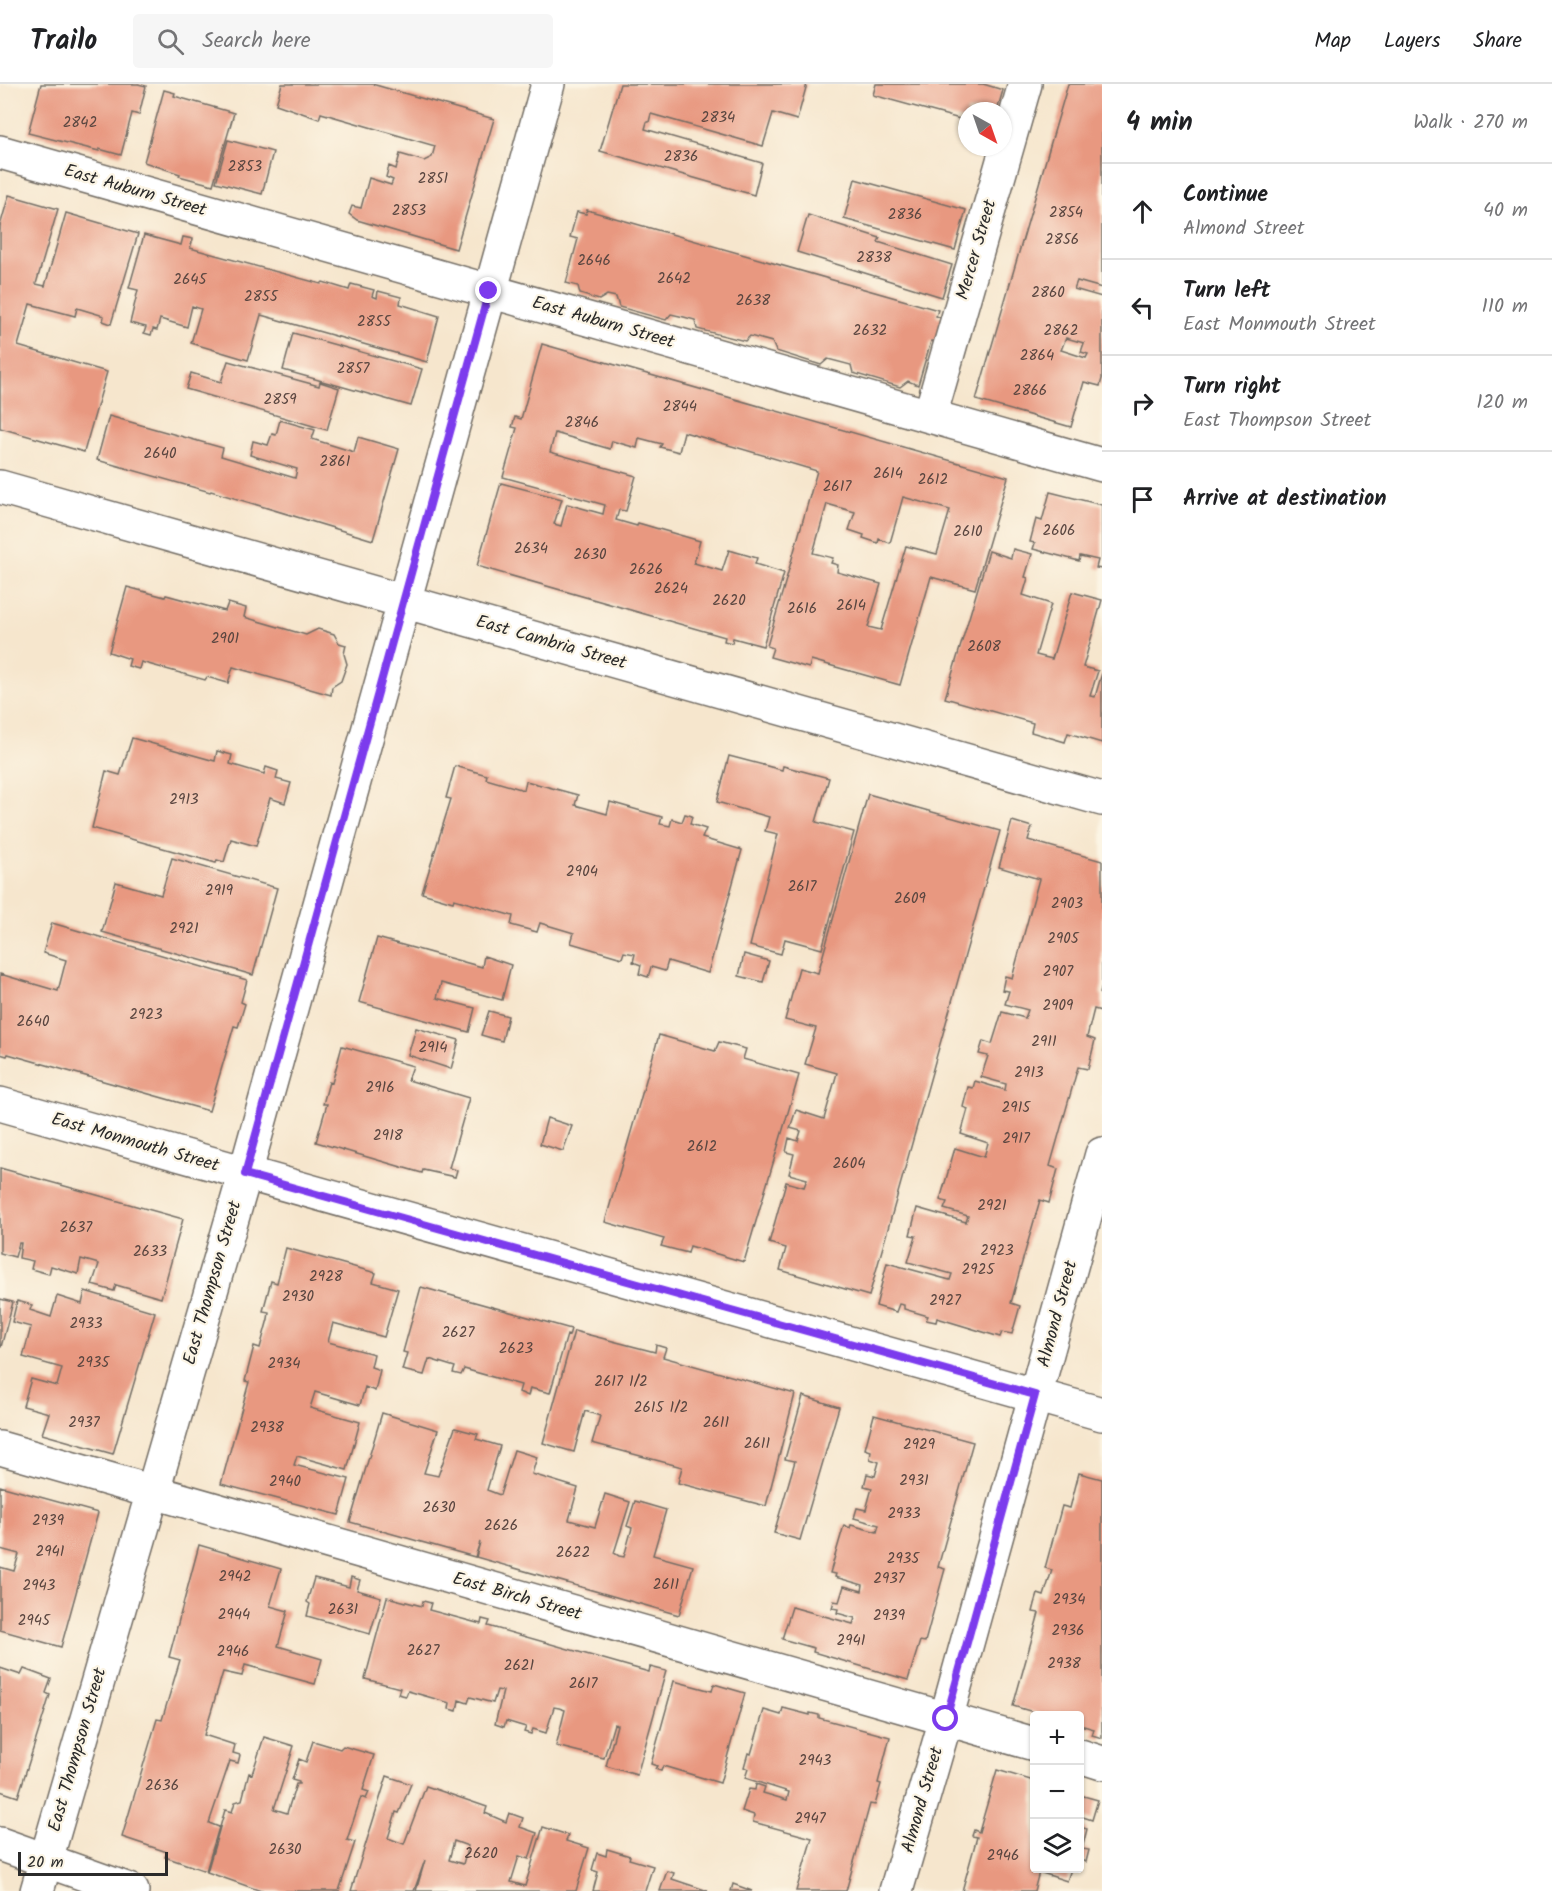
<!DOCTYPE html>
<html lang="en">
<head>
<meta charset="utf-8">
<style>
  :root { --surface:#fff; --page:#f6f6f6; --text:#202124; --muted:#757577; --line:#e0e0e0 }
  body { margin:0; font-family:Kalam,sans-serif; background:var(--page); color:var(--text) }
  .controls { position:absolute; right:18px; bottom:18px; display:grid; overflow:hidden; border-radius:6px; box-shadow:0 2px 4px #0004 }
  .controls button { width:54px; height:54px; display:grid; place-items:center; padding:0; border:0; border-bottom:2px solid var(--line); background:var(--surface); color:var(--text); font:30px sans-serif }
  .compass { position:absolute; left:958px; top:18px; width:54px; height:54px; border-radius:50%; background:var(--surface); box-shadow:0 2px 4px #0004; rotate:140deg }
  .scale { position:absolute; left:18px; bottom:15px; width:150px; box-sizing:border-box; padding-left:6px; border:3px solid #2b2b2b; border-top:0; font-size:16px; line-height:21px; white-space:nowrap; color:#2b2b2b; -webkit-text-stroke:4px #fcf5e5; paint-order:stroke }
  .stop { position:absolute; width:18px; height:18px; margin:-14px; border:4px solid #7c3aed; border-radius:50%; background:#fff }
  .stop.end { background:#7c3aed; border-color:#fff; box-shadow:0 2px 6px #0008 }
  .list { margin:0; padding:0; list-style:none }
  h2 { display:flex; justify-content:space-between; align-items:center; height:78px; margin:0; padding:0 24px; font-size:26px }
  h2 small { font-size:20px; font-weight:400; color:var(--muted) }
  .list li { display:grid; grid-template-columns:39px 1fr auto; gap:18px; align-items:center; box-sizing:border-box; height:96px; padding:0 24px; border-top:2px solid var(--line) }
  .list b { display:block; font-size:22px; white-space:nowrap }
  .list p { margin:0; font-size:20px; white-space:nowrap; color:var(--muted) }
  .list em { font-size:20px; font-style:normal; color:var(--muted) }
  .icon { flex:none; width:33px; height:33px; fill:none; stroke:currentColor; stroke-width:2; stroke-linecap:round; stroke-linejoin:round }
  .map { position:relative; flex:none; width:1102px; height:1807px; overflow:hidden }
  header { display:flex; align-items:center; gap:36px; box-sizing:border-box; height:84px; padding:0 30px; background:var(--surface); border-bottom:2px solid var(--line) }
  header strong { font-size:28px }
  nav { display:flex; gap:33px; margin-inline-start:auto; font-size:21px }
  .search { width:420px; height:54px; background:var(--page); display:flex; align-items:center; gap:15px; box-sizing:border-box; padding:0 21px; border-radius:6px; color:var(--muted); font-size:22px }
  main { display:flex }
  aside { flex:1; background:var(--surface) }
  .map>svg:first-child { display:block }
  .building { fill:#e89880; fill-rule:evenodd }
  .lines { fill:none; stroke-linecap:round; stroke-linejoin:round }
  .street-casing { stroke:#726c64; stroke-width:36 }
  .street { stroke:#fff; stroke-width:33 }
  .route { stroke:#7c3aed; stroke-width:8 }
  .labels { text-anchor:middle; dominant-baseline:central; stroke-width:4.5; stroke-linejoin:round; paint-order:stroke }
  .number-label { font-size:15px; fill:#5a4640 }
  .street-label { font-size:18px; fill:#2b2b2b; stroke:#fcf5e5 }
</style>
</head>
<body>
<header>
<strong>Trailo</strong>
<div class="search"><svg class="icon" aria-label="search" viewBox="0 0 24 24"><circle cx="10" cy="10" r="6"/><path d="M15 15l6 6"/></svg>Search here</div>
<nav><a>Map</a><a>Layers</a><a>Share</a></nav>
</header>
<main>
<div class="map">
<svg width="1102" height="1807" viewBox="0 0 1102 1807">
  <rect width="100%" height="100%" fill="#fcf5e5"/>
  <filter id="ink" filterUnits="userSpaceOnUse"><feTurbulence type="fractalNoise" baseFrequency=".0167" numOctaves="2"/><feDisplacementMap in="SourceGraphic" scale="12" xChannelSelector="R" yChannelSelector="G"/><feConvolveMatrix kernelMatrix="1 2 1 2 8 2 1 2 1" color-interpolation-filters="sRGB"/></filter>
  <filter id="wash" filterUnits="userSpaceOnUse"><feTurbulence type="fractalNoise" baseFrequency=".008" numOctaves="4" result="noise"/><feDisplacementMap in="SourceGraphic" scale="24" xChannelSelector="R" yChannelSelector="G"/><feGaussianBlur stdDeviation="1.35" result="paint"/><feColorMatrix in="noise" values="0 0 0 0 0 0 0 0 0 0 0 0 0 0 0 0 0 1.4 0 .05"/><feComposite in="paint" operator="in"/></filter>
  <g filter="url(#wash)">
    <rect width="100%" height="100%" fill="#f6e6cd"/>
    <g id="blocks">
      <path class="building" d="M41,0H138L146,2L139,31L132,29L121,71L99,65V67L28,49Z
        M282,0H372L494,35L456,165L357,136L349,130L352,122L361,124L369,94L391,101L393,96L386,93L389,82L396,85L400,70L424,77L432,73L435,62L321,29L319,35L276,20Z
        M620,0H807L797,36L773,29L763,62L651,30L649,38H647L645,45L762,79L754,111L600,67Z
        M876,0H983L1003,6L997,27H967V37L873,11Z
        M1068,0H1102V204L1077,197L1074,205L1102,213V295L1100,302L1084,298L1071,343L976,316ZM1066,254L1084,259L1081,268L1088,270L1086,274L1061,266Z
        M164,6L175,9L174,12L234,29L213,101L179,92L180,90L144,78Z
        M228,56L273,68L262,110L216,98Z
        M855,95L966,126L955,166L844,135Z
        M9,111L58,125L36,200L45,202L66,129L138,150L111,240L103,237L104,232L77,224L75,232L30,220L18,262L107,288L84,368L0,344V142Z
        M587,126L938,226L936,232L945,235L938,259L931,257L918,301L908,297L900,303L853,289L851,281L828,275L821,281L776,267L772,258L750,252L745,257L697,245L695,236L684,233L671,230L666,236L619,223L616,213L607,211L599,216L580,210L578,202L566,199L578,155L570,153L577,128L586,130Z
        M808,131L880,154L878,158L952,181L942,213L797,168Z
        M144,151L181,161L183,153L193,155L190,164L321,200L323,198L349,206L351,200L374,206L372,212L377,214L378,207L401,213L400,220L439,232L427,278L261,231L248,276L191,259L201,225L192,222L187,243L160,235L157,246L153,245L151,251L144,249L146,243L130,239L138,206L129,204Z
        M293,249L422,285L411,322L283,286Z
        M542,260L1008,393L975,505L931,493L900,601L811,576L809,584L770,573L773,564L767,562L817,387L684,348L679,368L660,363L662,360L639,354L637,364L612,357L610,365L555,349L550,368L636,392L626,427L619,426L616,436L637,442L638,439L700,457L694,479L722,487L729,466L757,474L755,480L784,489L763,562L733,554L732,559L724,557L725,553L477,482L501,399L562,415L554,440L561,442L567,420L603,430L605,421L503,393L517,344L512,343L515,333L521,335ZM903,413L950,426L937,470L906,462L881,546L868,543L881,500L837,488L838,481L831,479L833,474L813,469L827,420L855,428L849,446L864,451L863,454L878,459L879,455L890,459Z
        M228,277L319,302L320,298L339,304L327,346L186,305L191,289L221,298Z
        M109,332L223,364L221,372L295,394L297,385L250,371L253,357L268,361L272,350L276,351L280,336L315,346L312,355L354,368L358,353L399,365L373,456L211,407L210,408L97,376Z
        M1050,408L1102,421V485L1096,484L1098,476L1080,472L1079,477L1033,465L1035,459L1030,458L1036,435L1042,437Z
        M1013,465L1032,470L1025,493L1028,494L1023,511L1051,520L1036,571L1052,575L1072,508L1102,516L1083,583L1098,587L1090,612L1095,613L1102,589V659L1068,649L1065,658L1031,648L1033,639L945,614L989,467L1011,474Z
        M127,503L165,513L166,511L225,527L228,519L246,524L244,533L306,551L318,545L334,550L339,559L346,561L344,570L347,580L341,597L332,603L331,611L233,583L228,599L207,593L205,596L141,578L139,585L128,582L130,575L109,568Z
        M132,654L215,677L217,667L232,671L230,680L264,690L266,683L278,687L276,695L291,699L285,719L270,714L256,762L231,755L224,778L217,776L216,779L92,744L106,687L120,691Z
        M729,672L782,686L783,682L829,694L816,738L854,748L822,865L785,855L781,870L750,862L778,750L765,747L769,733L717,718Z
        M455,682L487,691L486,695L524,706L526,697L578,711L575,721L607,730L610,718L662,733L660,740L670,742L672,735L682,738L685,730L692,732L690,740L706,745L702,754L742,766L708,889L668,877L665,887L651,883L648,893L639,890L641,881L633,878L635,870L624,868L622,874L571,859L574,849L540,839L537,848L511,841L513,832L454,815L453,818L422,809L451,715L446,714Z
        M868,710L1000,747L869,1212L780,1186L786,1164L769,1159L786,1098L804,1103L807,1095L789,1090L794,1070L786,1068L789,1054L798,1057L801,1047L790,1044L796,1026L824,1035L837,989L805,980L816,944L785,936L799,884L818,889Z
        M1012,737L1032,743L1028,756L1102,777V901L1100,910L1102,911V925L1101,927L1094,925L1087,953L1095,956L1088,985L1078,983L1050,1082L1058,1085L1049,1119L1040,1116L1021,1182L1011,1219L1020,1222L1012,1250L1002,1248L1000,1253L937,1234L936,1238L926,1236L928,1232L904,1225V1221L899,1220L896,1228L876,1222L887,1179L950,1196L952,1190L908,1178L916,1152L910,1151L917,1124L966,1138L968,1132L944,1125L947,1118L940,1116L955,1064L984,1073L988,1059L961,1050L968,1025L963,1023L968,1003L973,1004L975,997L1005,1006L1006,1000L981,993L988,972L979,970L983,957L992,960L1002,928L1025,934L1028,926L1005,920L1009,907L1002,906L1005,892L1012,894L1039,795L999,783Z
        M172,774L277,804L253,891L102,848L116,798L161,811Z
        M52,839L247,896L241,918L245,920L238,943L234,942L209,1027L8,970L7,972L0,970V890L58,907L66,876L43,869Z
        M377,854L482,883L484,872L511,881L502,916L441,899L437,914L475,924L469,948L359,918Z
        M744,870L769,877L763,898L739,892Z
        M489,927L508,932L502,957L481,951Z
        M416,944L459,956L451,985L408,971Z
        M659,951L715,967L719,958L746,965L743,975L799,991L744,1178L690,1162L688,1169L661,1162L664,1155L605,1138Z
        M342,962L413,982L408,996L469,1014L449,1084L457,1086L455,1093L423,1086L422,1089L316,1058L327,1020H323L329,998L332,999Z
        M547,1034L572,1042L563,1067L540,1060Z
        M0,1084L183,1135L161,1214L116,1201L114,1207L92,1201L99,1180L81,1175L78,1190L51,1182L49,1190L31,1185L33,1177L19,1174L21,1159H19L15,1173L0,1169Z
        M286,1164L376,1189L373,1198L398,1205L384,1253L333,1239L328,1258L374,1270L371,1283L380,1286L375,1307L365,1303L360,1321L315,1308L310,1324L360,1338L347,1386L297,1372L294,1381L349,1395L339,1431L221,1400L249,1298L245,1297L254,1262L260,1264L268,1235L269,1228L263,1227L271,1197L277,1199Z
        M421,1203L571,1245L569,1252L567,1251L550,1309L530,1304L528,1312L519,1308L521,1301L464,1285L461,1291L453,1289L455,1283L429,1275L424,1291L402,1286L407,1269L403,1268Z
        M85,1207L155,1228L113,1370L42,1350L49,1329L23,1322L31,1295L57,1302L62,1284L23,1273L31,1243L12,1238L17,1217L32,1221L30,1226L51,1233L57,1212L82,1220Z
        M0,1215L13,1218L1,1263H0Z
        M574,1247L655,1268L656,1261L666,1264L663,1273L795,1310L766,1422L678,1399L682,1383L592,1359L600,1332L585,1327L574,1368L543,1359Z
        M803,1312L839,1323L800,1456L774,1449L795,1377L785,1375Z
        M382,1329L438,1346L424,1389L438,1392L455,1344L478,1350L476,1355L500,1362L487,1406L500,1411L514,1366L537,1373L532,1390L578,1404L569,1436L595,1443L605,1410L630,1418L614,1469L619,1472L624,1473L632,1444L627,1442L635,1417L666,1426L653,1471L693,1482L679,1531L476,1473L480,1458L475,1473L350,1438Z
        M874,1331L973,1358L938,1483L945,1485L925,1558L920,1557L908,1596L813,1568L814,1564L782,1555L792,1523L853,1540L855,1534L837,1529L838,1525L832,1524L834,1517L839,1518L844,1502L862,1507L863,1501L835,1493L836,1490L830,1489L844,1441L850,1444L851,1441L877,1448L879,1441L854,1434L857,1424L866,1426L872,1404L864,1402L867,1390L875,1392L879,1378L870,1375L871,1367L865,1365Z
        M1079,1389L1102,1395V1654L1092,1651L1094,1645L1080,1641V1632H1047L1013,1622L1039,1529L1033,1528L1035,1520L1038,1510L1044,1512L1052,1486L1045,1484L1062,1422L1070,1424Z
        M0,1402L98,1429L61,1563L0,1546V1483L14,1487L19,1470L0,1465Z
        M199,1461L281,1485L270,1522L288,1527L278,1562L322,1575L315,1600L245,1581L242,1592L223,1588L204,1651L235,1661L233,1669L240,1671L238,1679L230,1677L209,1739L219,1743L206,1787L165,1773L167,1768L122,1753L157,1635L162,1636L180,1576L169,1573Z
        M351,1493L360,1496L357,1506L381,1513L370,1550L307,1532L310,1520L307,1518L314,1494L349,1503Z
        M387,1513L422,1522L423,1517L431,1519L429,1526L481,1540L482,1535L490,1537L488,1542L649,1588L650,1583L666,1587L637,1691L606,1682L617,1641L614,1640L604,1674L556,1662L565,1626L559,1624L554,1623L546,1649L533,1645L531,1650L524,1648L526,1643L519,1641L506,1637L504,1643L495,1640L503,1607L497,1606L493,1619L470,1613L468,1619L459,1616L457,1627L449,1625L450,1619L408,1607L406,1612L398,1610L400,1604L365,1595Z
        M0,1584L21,1591L24,1585L51,1595L46,1609L50,1611L18,1713L0,1707Z
        M674,1597L712,1607L714,1600L745,1609L720,1699L663,1682L661,1687L655,1685L657,1682L651,1680Z
        M783,1624L810,1631V1629L819,1631V1634L890,1653L878,1699L881,1700L875,1721L870,1720L846,1807H796L812,1754L753,1738L754,1731L742,1727L749,1705L755,1706L756,1700L765,1703L763,1709L787,1716L789,1708L745,1694L748,1685L744,1683L748,1669L751,1670L764,1626L781,1631Z
        M264,1653L294,1662L274,1725L287,1729L296,1700H299V1698L292,1696L299,1675L306,1678L313,1657L340,1665L343,1662L374,1671L363,1706L369,1708L366,1715L361,1713L347,1756L355,1758L339,1807H261L207,1788L225,1726L232,1728L235,1718L242,1716L249,1689L252,1690Z
        M997,1686L1034,1697V1784L1071,1785L1067,1797L1039,1788L1034,1807H962L977,1753L972,1752L974,1746L979,1748Z
        M387,1692L411,1700L399,1729L396,1728L388,1754L404,1760L426,1702L487,1723L485,1729L506,1738L509,1729L523,1734L520,1743L537,1749L529,1775L519,1772L511,1798L525,1802L543,1743L568,1751L566,1757L589,1764L576,1807H416L425,1776L414,1807H351ZM454,1757L468,1762L463,1780L449,1776Z
        M1080,1711L1098,1716L1092,1736L1080,1732Z
        M1080,1743L1087,1745L1082,1765L1089,1766L1086,1778L1080,1776Z
        M607,1765L630,1772L629,1775L653,1782L645,1807H593L598,1788L592,1786L597,1769L606,1772Z
        M667,1787L674,1789L672,1795L708,1807H660Z
        M733,1800L752,1807H731Z"/>
    </g>
  </g>
  <g filter="url(#ink)">
    <use href="#blocks" fill-opacity="0" stroke="#726c64" stroke-width="1.5"/>
    <g class="lines">
      <g class="street-casing">
        <path id="street" d="M0,68L1102,381
          M930,332L1025,0
          M0,403L1102,715
          M0,1020L1102,1330
          M0,1364L1034,1660
          M1080,1672L1102,1679
          M0,1760L132,1807
          M37,1807L245,1090L548,0
          M896,1807L946,1635L1102,1070"/>
      </g>
      <use href="#street" class="street"/>
    </g>
  </g>
  <g class="lines" filter="url(#ink)">
    <path class="route" d="M489,207L245,1090L1035,1311L946,1635"/>
  </g>
  <g class="labels">
    <g class="number-label">
      <text x="718" y="34">2834</text>
      <text x="80" y="39">2842</text>
      <text x="681" y="73">2836</text>
      <text x="245" y="83">2853</text>
      <text x="433" y="95">2851</text>
      <text x="409" y="127">2853</text>
      <text x="1066" y="129">2854</text>
      <text x="905" y="131">2836</text>
      <text x="1062" y="156">2856</text>
      <text x="874" y="174">2838</text>
      <text x="594" y="177">2646</text>
      <text x="674" y="195">2642</text>
      <text x="190" y="196">2645</text>
      <text x="1048" y="209">2860</text>
      <text x="261" y="213">2855</text>
      <text x="753" y="217">2638</text>
      <text x="374" y="238">2855</text>
      <text x="870" y="247">2632</text>
      <text x="1061" y="247">2862</text>
      <text x="1037" y="272">2864</text>
      <text x="353" y="285">2857</text>
      <text x="1030" y="307">2866</text>
      <text x="280" y="316">2859</text>
      <text x="680" y="323">2844</text>
      <text x="582" y="339">2846</text>
      <text x="160" y="370">2640</text>
      <text x="335" y="378">2861</text>
      <text x="888" y="390">2614</text>
      <text x="933" y="396">2612</text>
      <text x="837" y="403">2617</text>
      <text x="1059" y="447">2606</text>
      <text x="968" y="448">2610</text>
      <text x="531" y="465">2634</text>
      <text x="590" y="471">2630</text>
      <text x="646" y="486">2626</text>
      <text x="671" y="505">2624</text>
      <text x="729" y="517">2620</text>
      <text x="851" y="522">2614</text>
      <text x="802" y="525">2616</text>
      <text x="225" y="555">2901</text>
      <text x="984" y="563">2608</text>
      <text x="184" y="716">2913</text>
      <text x="582" y="788">2904</text>
      <text x="802" y="803">2617</text>
      <text x="219" y="807">2919</text>
      <text x="910" y="815">2609</text>
      <text x="1067" y="820">2903</text>
      <text x="184" y="845">2921</text>
      <text x="1063" y="855">2905</text>
      <text x="1058" y="888">2907</text>
      <text x="1058" y="922">2909</text>
      <text x="146" y="931">2923</text>
      <text x="33" y="938">2640</text>
      <text x="1044" y="958">2911</text>
      <text x="433" y="964">2914</text>
      <text x="1029" y="989">2913</text>
      <text x="380" y="1004">2916</text>
      <text x="1016" y="1024">2915</text>
      <text x="388" y="1052">2918</text>
      <text x="1016" y="1055">2917</text>
      <text x="702" y="1063">2612</text>
      <text x="849" y="1080">2604</text>
      <text x="992" y="1122">2921</text>
      <text x="76" y="1144">2637</text>
      <text x="997" y="1167">2923</text>
      <text x="150" y="1168">2633</text>
      <text x="978" y="1186">2925</text>
      <text x="326" y="1193">2928</text>
      <text x="298" y="1213">2930</text>
      <text x="945" y="1217">2927</text>
      <text x="86" y="1240">2933</text>
      <text x="458" y="1249">2627</text>
      <text x="516" y="1265">2623</text>
      <text x="93" y="1279">2935</text>
      <text x="284" y="1280">2934</text>
      <text x="621" y="1298">2617 1/2</text>
      <text x="661" y="1324">2615 1/2</text>
      <text x="84" y="1339">2937</text>
      <text x="716" y="1339">2611</text>
      <text x="267" y="1344">2938</text>
      <text x="757" y="1360">2611</text>
      <text x="919" y="1361">2929</text>
      <text x="914" y="1397">2931</text>
      <text x="285" y="1398">2940</text>
      <text x="439" y="1424">2630</text>
      <text x="904" y="1430">2933</text>
      <text x="48" y="1437">2939</text>
      <text x="501" y="1442">2626</text>
      <text x="50" y="1468">2941</text>
      <text x="573" y="1469">2622</text>
      <text x="903" y="1475">2935</text>
      <text x="235" y="1493">2942</text>
      <text x="889" y="1495">2937</text>
      <text x="666" y="1501">2611</text>
      <text x="39" y="1502">2943</text>
      <text x="1069" y="1516">2934</text>
      <text x="343" y="1526">2631</text>
      <text x="234" y="1531">2944</text>
      <text x="889" y="1532">2939</text>
      <text x="34" y="1537">2945</text>
      <text x="1068" y="1547">2936</text>
      <text x="851" y="1557">2941</text>
      <text x="423" y="1567">2627</text>
      <text x="233" y="1568">2946</text>
      <text x="1064" y="1580">2938</text>
      <text x="519" y="1582">2621</text>
      <text x="583" y="1600">2617</text>
      <text x="815" y="1677">2943</text>
      <text x="162" y="1702">2636</text>
      <text x="810" y="1735">2947</text>
      <text x="285" y="1766">2630</text>
      <text x="481" y="1770">2620</text>
      <text x="1003" y="1772">2946</text>
    </g>
    <g class="street-label">
      <text transform="translate(135 107) rotate(16)">East Auburn Street</text>
      <text transform="translate(977 166) rotate(-74)">Mercer Street</text>
      <text transform="translate(603 239) rotate(16)">East Auburn Street</text>
      <text transform="translate(551 559) rotate(16)">East Cambria Street</text>
      <text transform="translate(135 1059) rotate(16)">East Monmouth Street</text>
      <text transform="translate(213 1199) rotate(-74)">East Thompson Street</text>
      <text transform="translate(1058 1230) rotate(-75)">Almond Street</text>
      <text transform="translate(517 1513) rotate(16)">East Birch Street</text>
      <text transform="translate(78 1666) rotate(-74)">East Thompson Street</text>
      <text transform="translate(923 1716) rotate(-74)">Almond Street</text>
    </g>
  </g>
</svg>
<div class="controls">
<button>+</button>
<button>−</button>
<button><svg class="icon" aria-label="layers" viewBox="0 0 24 24"><path d="M12 4l9 5-9 5-9-5zM3 14l9 5 9-5"/></svg></button>
</div>
<svg class="compass" viewBox="-18 -18 36 36"><path d="M0-13l5 13h-10z" fill="#e53935"/><path d="M0 13l5-13h-10z" fill="#757577"/></svg>
<div class="scale">20 m</div>
<div class="stop" style="left:946px;top:1635px"></div>
<div class="stop end" style="left:489px;top:207px"></div>
</div>
<aside>
<h2>4 min<small>Walk · 270 m</small></h2>
<ul class="list">
<li><svg class="icon" aria-label="ahead" viewBox="0 0 24 24"><path d="M12 20V5M6 11l6-6 6 6"/></svg><div><b>Continue</b><p>Almond Street</p></div><em>40 m</em></li>
<li><svg class="icon" aria-label="left" viewBox="0 0 24 24"><path d="M17 20v-9H6M10 6l-5 5 5 5"/></svg><div><b>Turn left</b><p>East Monmouth Street</p></div><em>110 m</em></li>
<li><svg class="icon" aria-label="right" viewBox="0 0 24 24"><path d="M7 20v-9h11M14 6l5 5-5 5"/></svg><div><b>Turn right</b><p>East Thompson Street</p></div><em>120 m</em></li>
<li><svg class="icon" aria-label="arrive" viewBox="0 0 24 24"><path d="M6 21V4h12l-3 4 3 4H6"/></svg><div><b>Arrive at destination</b></div></li>
</ul>
</aside>
</main>
</body>
</html>
